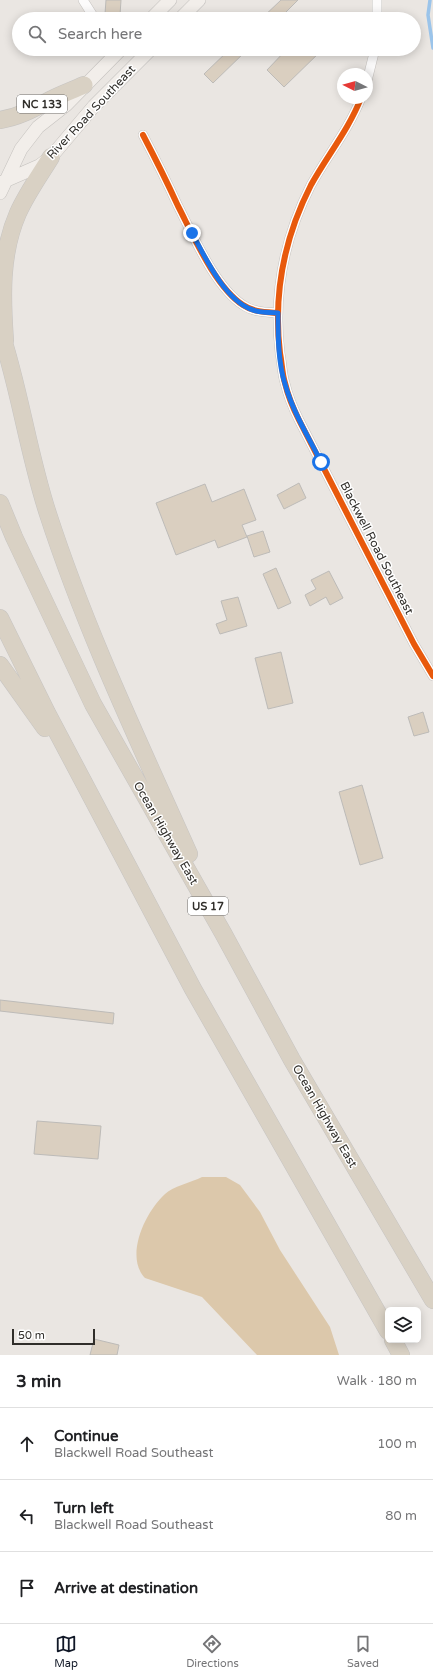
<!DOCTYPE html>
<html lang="en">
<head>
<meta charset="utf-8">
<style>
  :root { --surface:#fff; --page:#f2f2f2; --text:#202124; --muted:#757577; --line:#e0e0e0; --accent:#111827 }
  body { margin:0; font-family:"Varela Round",sans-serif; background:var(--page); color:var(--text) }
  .controls { position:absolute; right:12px; bottom:12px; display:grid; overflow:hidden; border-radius:6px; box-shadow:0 2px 10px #0003 }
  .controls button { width:36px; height:36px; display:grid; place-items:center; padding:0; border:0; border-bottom:1px solid var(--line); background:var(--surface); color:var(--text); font:20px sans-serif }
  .compass { position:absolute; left:337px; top:68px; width:36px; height:36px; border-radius:50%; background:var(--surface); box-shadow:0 2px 10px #0003; rotate:276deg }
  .scale { position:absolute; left:12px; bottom:10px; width:83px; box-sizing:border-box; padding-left:4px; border:2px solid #302e2a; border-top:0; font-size:11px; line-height:14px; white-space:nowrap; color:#302e2a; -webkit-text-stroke:3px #fff; paint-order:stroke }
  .stop { position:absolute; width:12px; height:12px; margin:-9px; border:3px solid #1a73e8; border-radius:50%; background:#fff }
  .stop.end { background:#1a73e8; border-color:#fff; box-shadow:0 1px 4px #0008 }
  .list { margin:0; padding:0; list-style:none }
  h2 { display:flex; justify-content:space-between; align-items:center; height:52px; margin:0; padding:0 16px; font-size:17px }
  h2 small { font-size:13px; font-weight:400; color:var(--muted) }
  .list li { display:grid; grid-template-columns:26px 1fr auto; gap:12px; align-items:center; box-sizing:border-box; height:72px; padding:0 16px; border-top:1px solid var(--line) }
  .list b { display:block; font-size:15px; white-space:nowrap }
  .list p { margin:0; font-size:13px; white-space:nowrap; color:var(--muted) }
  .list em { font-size:13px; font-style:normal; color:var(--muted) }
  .icon { flex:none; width:22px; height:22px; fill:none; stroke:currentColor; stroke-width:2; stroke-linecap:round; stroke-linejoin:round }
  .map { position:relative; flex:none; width:433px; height:1355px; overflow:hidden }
  .search { position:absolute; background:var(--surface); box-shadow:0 2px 10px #0003; left:12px; right:12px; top:12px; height:44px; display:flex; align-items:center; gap:10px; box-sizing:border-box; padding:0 14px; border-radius:22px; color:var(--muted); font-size:15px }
  .sheet { height:268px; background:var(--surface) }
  nav { display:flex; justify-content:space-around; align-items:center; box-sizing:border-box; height:56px; border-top:1px solid var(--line); background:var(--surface); font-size:11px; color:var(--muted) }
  nav a { display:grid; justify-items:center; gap:2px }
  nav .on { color:var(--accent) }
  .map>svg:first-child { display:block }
  .green { fill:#dcc8ab }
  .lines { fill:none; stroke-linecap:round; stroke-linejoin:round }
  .stream { stroke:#9bc4ea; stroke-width:3.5 }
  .building { fill:#dacfc0; stroke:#bdbbb8 }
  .minor-casing { stroke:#c5c2bf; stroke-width:10 }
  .secondary-casing { stroke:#c5c2bf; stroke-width:14 }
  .motorway-casing { stroke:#c6c4c2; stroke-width:18 }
  .minor { stroke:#fcfbfb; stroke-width:9 }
  .secondary { stroke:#f2eeea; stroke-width:13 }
  .motorway { stroke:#d9d1c4; stroke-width:17 }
  .cycleway-casing { stroke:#fff; stroke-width:8 }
  .cycleway { stroke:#e8590c; stroke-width:6 }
  .route { stroke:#1a73e8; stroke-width:5 }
  .labels { text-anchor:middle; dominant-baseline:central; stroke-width:3; stroke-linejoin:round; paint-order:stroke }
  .shield { fill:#fff; stroke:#6e6d6a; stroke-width:1 }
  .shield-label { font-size:11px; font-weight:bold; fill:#302e2a }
  .street-label { font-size:12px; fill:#302e2a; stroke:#fff }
</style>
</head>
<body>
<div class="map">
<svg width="433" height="1355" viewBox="0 0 433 1355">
  <rect width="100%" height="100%" fill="#eae6e2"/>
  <path class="green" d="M202,1177H226L240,1185L260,1212L280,1250L330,1327L339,1355H257L202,1297L145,1278C124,1256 146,1211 165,1194C172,1187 192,1182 202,1177Z"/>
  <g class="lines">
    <path class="stream" d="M430,0L428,15L433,48"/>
  </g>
  <path class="building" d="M106,0H121L120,15L105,14Z
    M281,0H298L279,19H261Z
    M230,49H248L213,83L204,74Z
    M287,49H323L284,87L267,70Z
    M299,483L306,498L284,509L277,495Z
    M205,484L212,502L244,489L256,520L242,525L247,537L218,548L215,540L176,555L156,503Z
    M263,531L270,552L254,557L247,536Z
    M276,568L291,603L278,609L263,574Z
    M329,571L343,598L330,605L326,597L310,606L305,595L316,589L311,580Z
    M238,597L247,626L220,634L216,624L227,620L221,601Z
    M281,652L293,703L268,709L255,658Z
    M423,712L429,732L414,736L408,717Z
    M362,785L383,858L360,865L339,792Z
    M0,1000L114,1013L113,1024L0,1011Z
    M37,1121L101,1126L98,1159L34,1154Z
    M94,1339L119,1345L117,1355H90Z"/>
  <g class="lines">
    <g class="minor-casing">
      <path id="minor" d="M83,0L95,19
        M377,19V0
        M367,81L375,49
        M361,98C349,129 327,156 311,185C284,238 273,294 280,353C282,363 282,374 285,383C288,396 293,408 299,420L414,644L433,676
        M143,135C155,158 167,182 178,206C193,235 215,287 243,305C253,312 265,312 278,313"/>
    </g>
    <g class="secondary-casing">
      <path id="secondary" d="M151,19L170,0
        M180,19L199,0
        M0,183L39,166L51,157L94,106L151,49
        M0,193L21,149L38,127L66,105L121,49"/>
    </g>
    <g class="motorway-casing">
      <path id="motorway" d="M0,120C19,117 35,108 52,99C62,94 73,90 84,85
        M0,330C20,390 28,453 48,514C86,631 139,742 189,854
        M5,341C2,298 0,254 18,213C27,193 40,175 51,157
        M0,503L14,537L93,704L223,933L292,1060L433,1300
        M0,618L47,713L193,989L388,1331
        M0,665L45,728
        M393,1340L401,1355"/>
    </g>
    <use href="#minor" class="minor"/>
    <use href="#secondary" class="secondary"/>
    <use href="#motorway" class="motorway"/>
    <g class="cycleway-casing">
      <path id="cycleway" d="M361,98C349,129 327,156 311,185C284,238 273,294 280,353C282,363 282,374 285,383C288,396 293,408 299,420L414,644L433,676
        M143,135C155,158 167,182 178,206C193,235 215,287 243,305C253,312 265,312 278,313"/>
    </g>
    <use href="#cycleway" class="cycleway"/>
  </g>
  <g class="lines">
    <path class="route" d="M192,233C205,257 225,301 253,310C260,313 270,312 278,313C278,336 278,362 285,384C293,412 308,436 321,462"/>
  </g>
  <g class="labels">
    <g class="shield">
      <rect x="17" y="95" width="50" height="18" rx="3"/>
      <rect x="188" y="897" width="40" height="18" rx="3"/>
    </g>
    <g class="shield-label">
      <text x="42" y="104">NC 133</text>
      <text x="208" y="906">US 17</text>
    </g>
    <g class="street-label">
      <text transform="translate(91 112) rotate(-47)">River Road Southeast</text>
      <text transform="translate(377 548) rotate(63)">Blackwell Road Southeast</text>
      <text transform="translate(166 833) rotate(60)">Ocean Highway East</text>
      <text transform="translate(325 1116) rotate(60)">Ocean Highway East</text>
    </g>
  </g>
</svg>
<div class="controls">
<button><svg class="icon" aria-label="layers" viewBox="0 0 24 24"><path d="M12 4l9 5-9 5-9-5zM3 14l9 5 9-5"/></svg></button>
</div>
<svg class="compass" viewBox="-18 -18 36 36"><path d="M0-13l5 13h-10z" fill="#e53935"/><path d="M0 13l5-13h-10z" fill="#757577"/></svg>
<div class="scale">50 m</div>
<div class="stop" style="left:321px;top:462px"></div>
<div class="stop end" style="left:192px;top:233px"></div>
<div class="search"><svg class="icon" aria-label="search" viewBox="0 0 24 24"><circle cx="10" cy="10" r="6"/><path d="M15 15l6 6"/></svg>Search here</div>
</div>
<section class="sheet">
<h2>3 min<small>Walk · 180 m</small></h2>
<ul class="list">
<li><svg class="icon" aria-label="ahead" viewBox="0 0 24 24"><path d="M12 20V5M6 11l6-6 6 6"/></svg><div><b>Continue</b><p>Blackwell Road Southeast</p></div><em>100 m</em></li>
<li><svg class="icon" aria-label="left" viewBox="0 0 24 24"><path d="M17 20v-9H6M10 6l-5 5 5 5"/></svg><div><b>Turn left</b><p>Blackwell Road Southeast</p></div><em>80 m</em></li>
<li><svg class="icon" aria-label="arrive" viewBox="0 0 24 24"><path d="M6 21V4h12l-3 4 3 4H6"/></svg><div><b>Arrive at destination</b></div></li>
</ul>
</section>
<nav>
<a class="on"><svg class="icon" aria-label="map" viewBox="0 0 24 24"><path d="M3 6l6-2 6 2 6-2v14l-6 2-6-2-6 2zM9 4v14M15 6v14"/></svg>Map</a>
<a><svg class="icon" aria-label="directions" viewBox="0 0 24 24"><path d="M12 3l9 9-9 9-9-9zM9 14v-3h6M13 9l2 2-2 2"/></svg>Directions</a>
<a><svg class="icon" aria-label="saved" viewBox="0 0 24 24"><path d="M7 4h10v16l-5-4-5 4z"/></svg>Saved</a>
</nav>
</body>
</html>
